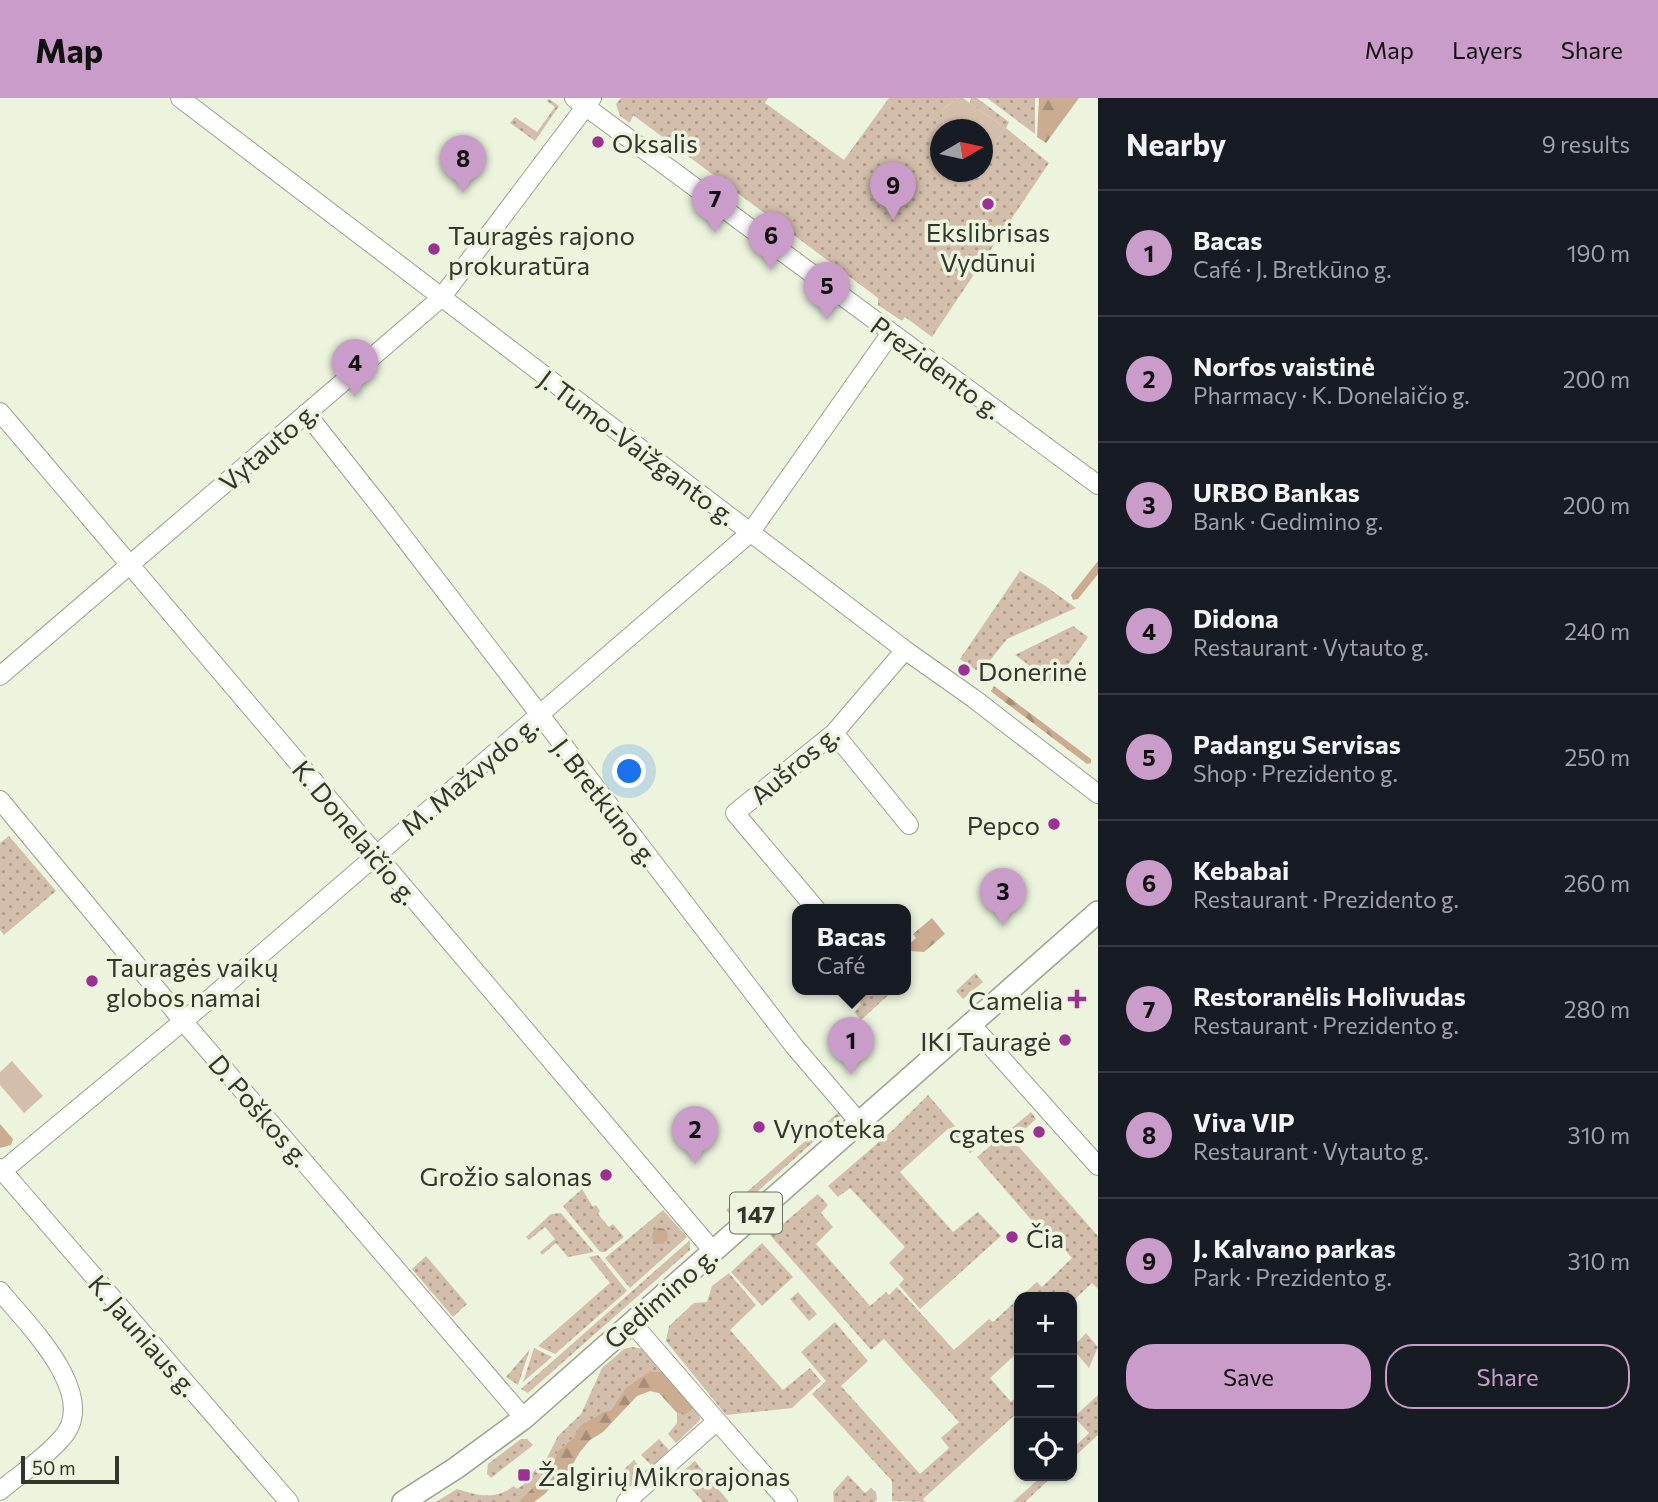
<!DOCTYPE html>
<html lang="en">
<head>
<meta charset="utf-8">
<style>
  :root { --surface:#171b24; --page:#242831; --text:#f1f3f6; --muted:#9ea1a6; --line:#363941; --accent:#ca9cc9 }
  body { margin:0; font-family:Commissioner,sans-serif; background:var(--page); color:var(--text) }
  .controls { position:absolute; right:21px; bottom:21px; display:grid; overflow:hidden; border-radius:14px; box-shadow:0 2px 5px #0004 }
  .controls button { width:63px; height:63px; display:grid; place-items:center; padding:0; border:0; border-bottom:2px solid var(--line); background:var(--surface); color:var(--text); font:35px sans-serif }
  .compass { position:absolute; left:930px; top:21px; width:63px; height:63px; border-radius:50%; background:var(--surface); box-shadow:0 2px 5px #0004; rotate:81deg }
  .scale { position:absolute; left:21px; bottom:18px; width:98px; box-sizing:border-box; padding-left:7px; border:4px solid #33362d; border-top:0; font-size:19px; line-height:24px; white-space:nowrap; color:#33362d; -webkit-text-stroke:5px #ecf4de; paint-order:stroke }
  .you { position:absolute; left:630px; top:674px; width:24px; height:24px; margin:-18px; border:5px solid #fff; border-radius:50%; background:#1a73e8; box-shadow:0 0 0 10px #1a73e833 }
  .badge { display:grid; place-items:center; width:46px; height:46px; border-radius:50%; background:var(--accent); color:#111; font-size:23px; font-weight:700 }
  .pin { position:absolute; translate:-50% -58px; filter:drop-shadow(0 2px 4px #0008) }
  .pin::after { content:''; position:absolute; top:37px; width:24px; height:21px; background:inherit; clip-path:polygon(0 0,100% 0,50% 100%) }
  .popup { position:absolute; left:792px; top:806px; width:119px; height:91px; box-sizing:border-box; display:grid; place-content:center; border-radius:14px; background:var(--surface); filter:drop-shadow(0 2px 5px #0005); font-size:23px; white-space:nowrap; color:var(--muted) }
  .popup b { font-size:26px; color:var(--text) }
  .popup::after { content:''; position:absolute; left:50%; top:100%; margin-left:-14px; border:14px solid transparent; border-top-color:var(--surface) }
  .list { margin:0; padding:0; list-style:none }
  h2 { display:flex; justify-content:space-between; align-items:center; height:91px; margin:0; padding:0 28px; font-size:30px }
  h2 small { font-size:23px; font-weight:400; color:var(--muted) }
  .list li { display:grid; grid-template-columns:46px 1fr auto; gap:21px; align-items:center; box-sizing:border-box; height:126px; padding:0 28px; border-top:2px solid var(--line) }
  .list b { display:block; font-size:26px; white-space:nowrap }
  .list p { margin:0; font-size:23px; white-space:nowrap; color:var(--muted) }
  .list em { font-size:23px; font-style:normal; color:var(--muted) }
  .actions { display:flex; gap:14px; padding:21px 28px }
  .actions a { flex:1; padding:16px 0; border:2px solid var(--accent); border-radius:28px; text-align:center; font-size:24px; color:var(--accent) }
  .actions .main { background:var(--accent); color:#111 }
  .icon { flex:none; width:38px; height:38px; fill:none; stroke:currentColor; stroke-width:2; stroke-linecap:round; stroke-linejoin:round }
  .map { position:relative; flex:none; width:1098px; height:1404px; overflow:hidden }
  header { display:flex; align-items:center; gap:42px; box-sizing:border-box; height:98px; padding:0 35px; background:var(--accent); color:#111 }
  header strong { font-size:33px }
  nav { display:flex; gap:38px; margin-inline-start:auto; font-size:24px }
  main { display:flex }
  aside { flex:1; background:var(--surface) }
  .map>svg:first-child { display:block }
  .green { fill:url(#green-dots) }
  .forest { fill:url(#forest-firs) }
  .pitch { fill:#d3beac }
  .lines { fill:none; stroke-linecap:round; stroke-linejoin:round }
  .minor-casing { stroke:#9aa18c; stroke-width:20 }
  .major-casing { stroke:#9aa18c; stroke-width:24 }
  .minor { stroke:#fff; stroke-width:18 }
  .major { stroke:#fff; stroke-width:21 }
  .poi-dot { fill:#9a3193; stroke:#ecf4de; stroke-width:2.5 }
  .labels { text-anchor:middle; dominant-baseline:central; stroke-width:7; stroke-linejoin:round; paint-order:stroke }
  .shield { fill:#ecf4de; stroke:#6a6f62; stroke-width:2 }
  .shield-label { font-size:24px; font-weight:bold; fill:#33362d }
  .poi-label { font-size:26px; fill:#33362d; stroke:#ecf4de; text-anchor:start }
  .street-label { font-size:26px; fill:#33362d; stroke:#ecf4de }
</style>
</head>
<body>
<header>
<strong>Map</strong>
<nav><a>Map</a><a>Layers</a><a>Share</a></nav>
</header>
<main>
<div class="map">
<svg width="1098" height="1404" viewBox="0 0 1098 1404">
  <defs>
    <pattern id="green-dots" width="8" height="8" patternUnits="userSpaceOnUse" patternTransform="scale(1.75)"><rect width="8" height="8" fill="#d3beac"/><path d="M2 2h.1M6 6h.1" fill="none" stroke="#ac9b8c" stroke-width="1.8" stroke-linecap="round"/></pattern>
    <pattern id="forest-firs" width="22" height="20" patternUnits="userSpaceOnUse" patternTransform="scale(1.75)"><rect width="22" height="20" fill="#ccac90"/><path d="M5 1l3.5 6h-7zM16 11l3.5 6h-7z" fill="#a68d76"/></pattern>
  </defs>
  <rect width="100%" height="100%" fill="#ecf4de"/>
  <path class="green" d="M621,0H768L765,5L844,62L889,0H959L942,12L944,31L940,32V74H982L983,56L990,55L1005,30L970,5L971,0H977L1009,24L1006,30L1049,65L932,239L905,219L902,223L878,207V200L633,17L630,25L620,18L616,6Z
    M987,0H1035V36Z
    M549,1L559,8L535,43L510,25L515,19L537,34L555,9L547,3Z
    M1020,473L1044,487L1076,510L1007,541L980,575L960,561Z
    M1073,528L1088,539L1054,586L1015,557Z
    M9,738L56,793L4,837L0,832V745Z
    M975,875L983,884L963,901L956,893Z
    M863,891H895L861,922L854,914L861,907L858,896Z
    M928,997L975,1051L970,1055L949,1030L900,1074L953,1134L978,1114L1001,1138L920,1211L899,1187L904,1181L889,1165L905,1149L850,1090L838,1099L828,1088L894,1031Z
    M841,1012L840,1020L731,1117L726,1112Z
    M1031,1014L1036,1021L1013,1042L1098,1138V1191L1092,1185L1072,1204V1199H1020L1037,1184L1042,1189L1072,1160L1058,1144L1053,1147L977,1059Z
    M582,1091L593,1109L596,1107L600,1113L598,1116L609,1129L613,1126L624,1139L605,1154H600L563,1108Z
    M818,1096L828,1107L821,1115L833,1129L816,1146L870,1208L886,1194L889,1197L897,1189L954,1252L989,1221L993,1224L1019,1200V1253L990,1280L1011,1304L1019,1296V1313L923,1401L925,1404L892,1403V1383L812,1296L826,1283L801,1254L835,1224L868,1263L841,1288L920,1376L949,1350L941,1340L959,1324L884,1241L871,1252L770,1137Z
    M663,1112L687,1139L630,1190L605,1160Z
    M561,1115L594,1154L568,1159L556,1145L542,1157L540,1154L555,1141L545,1129L529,1142L526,1139L551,1116Z
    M690,1142V1152L528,1295L521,1291Z
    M762,1145L793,1179L762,1208L731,1174Z
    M598,1157L627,1193L555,1256L538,1248L610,1185L589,1159Z
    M426,1158L467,1206L453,1219L412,1171Z
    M729,1175L756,1207L730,1232L783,1292L810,1270L821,1283L792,1310L726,1317L666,1243L669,1228L694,1205L707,1204L712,1188Z
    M798,1194L817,1216L809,1223L790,1201Z
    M1086,1235L1098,1249L1089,1270L1072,1250Z
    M632,1249L643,1251L663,1274L650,1273L620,1299L611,1312L603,1314L581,1328L574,1339L558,1353L553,1366L540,1383L518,1404H436L457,1391C479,1398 495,1402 514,1388L517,1391L531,1381L530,1377L546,1362L558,1338L581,1316L602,1270L624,1251Z
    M534,1250L552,1259L523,1284Z
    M530,1251L518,1287L506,1279Z
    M1098,1297V1337L1072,1361V1351L1089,1335L1074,1319Z
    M694,1310L699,1316L700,1322L676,1345L668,1336L677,1325V1315L685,1317Z
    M521,1341H527L533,1347L491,1380L487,1376L488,1366Z
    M659,1341L669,1352L652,1368L641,1357Z
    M634,1362L644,1374L627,1389L617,1378Z
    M695,1363L729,1404H703L683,1381L677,1386L673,1381Z
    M848,1377L865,1395L871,1390L876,1394L877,1402L874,1404H834L833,1394Z
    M1042,1378H1053L1025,1404H1013Z"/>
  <path class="forest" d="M1039,0H1079L1046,45L1037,39Z
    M1098,463V476L1078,501L1073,502L1071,497Z
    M994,588L1091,661V665L1087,666L993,595L991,593Z
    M932,820L945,836L924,854L911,853L907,848L916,840L913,836Z
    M0,1026L13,1041L11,1047L0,1050Z
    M652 1138a8 8 0 1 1 16 0a8 8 0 1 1-16 0Z
    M650,1273L663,1274L694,1310L685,1317L677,1315L659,1295L650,1293L637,1298L603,1334L590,1342L580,1354L568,1374L560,1377L546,1395L534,1404H518L540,1383L553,1366L558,1353L574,1339L580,1328L603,1314L611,1312L626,1290Z"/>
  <path class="pitch" d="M959,0H963L1005,30L990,55L983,56L982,32L944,31L942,12Z
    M12,963L43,998L24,1015L0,987V974Z"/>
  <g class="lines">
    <g class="minor-casing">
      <path id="minor" d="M180,0L905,552L973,600L1098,696
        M574,0L1098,387
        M0,314L713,1153
        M306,315L382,411L794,948L859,1024
        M0,578L441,200L592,0
        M834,635L909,727
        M0,702L183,923L524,1320
        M816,811L735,715L834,635L905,552
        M970,925L1098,1068
        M0,1070L289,1404
        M0,1075L199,910L750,435L891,235
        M0,1193C26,1225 101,1297 62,1340C45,1360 20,1376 0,1393
        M717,1323L788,1404
        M626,1404L717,1323L632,1225"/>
    </g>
    <g class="major-casing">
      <path id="major" d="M403,1404L456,1370L524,1320L1098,814"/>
    </g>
    <use href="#minor" class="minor"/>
    <use href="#major" class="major"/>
  </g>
  <g class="poi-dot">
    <circle cx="598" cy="44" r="7"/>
    <circle cx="988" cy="106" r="7"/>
    <circle cx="434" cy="151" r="7"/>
    <circle cx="964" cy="572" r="7"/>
    <circle cx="1054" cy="726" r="7"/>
    <circle cx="92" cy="883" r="7"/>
    <path d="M1073.5 890.5h7v7h7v7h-7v7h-7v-7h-7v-7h7z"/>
    <circle cx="1065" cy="942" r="7"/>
    <circle cx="759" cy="1029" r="7"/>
    <circle cx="1039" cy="1034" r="7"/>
    <circle cx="606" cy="1077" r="7"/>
    <circle cx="1012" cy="1139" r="7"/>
    <rect x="517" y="1370" width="14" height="14" rx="3.5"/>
  </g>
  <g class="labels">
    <rect class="shield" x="730" y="1094.5" width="52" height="41" rx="5"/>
    <g class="shield-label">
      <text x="756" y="1115">147</text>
    </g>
    <g class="poi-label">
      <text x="612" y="44">Oksalis</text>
      <text x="988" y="133" text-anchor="middle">Ekslibrisas<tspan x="988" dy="30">Vydūnui</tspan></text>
      <text x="448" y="136">Tauragės rajono<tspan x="448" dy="30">prokuratūra</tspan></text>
      <text x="978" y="572">Donerinė</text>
      <text x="1040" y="726" text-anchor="end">Pepco</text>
      <text x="106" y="868">Tauragės vaikų<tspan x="106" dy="30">globos namai</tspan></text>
      <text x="1063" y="901" text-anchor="end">Camelia</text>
      <text x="1051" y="942" text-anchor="end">IKI Tauragė</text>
      <text x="773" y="1029">Vynoteka</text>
      <text x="1025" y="1034" text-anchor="end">cgates</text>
      <text x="592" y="1077" text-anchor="end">Grožio salonas</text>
      <text x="1026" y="1139">Čia</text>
      <text x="538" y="1377">Žalgirių Mikrorajonas</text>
    </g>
    <g class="street-label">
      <text transform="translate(937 269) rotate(36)">Prezidento g.</text>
      <text transform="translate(268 348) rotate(-41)">Vytauto g.</text>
      <text transform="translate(638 349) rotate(37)">J. Tumo-Vaižganto g.</text>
      <text transform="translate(794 666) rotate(-40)">Aušros g.</text>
      <text transform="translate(469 677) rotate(-40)">M. Mažvydo g.</text>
      <text transform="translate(606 704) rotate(52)">J. Bretkūno g.</text>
      <text transform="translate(356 734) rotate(50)">K. Donelaičio g.</text>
      <text transform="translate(260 1012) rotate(49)">D. Poškos g.</text>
      <text transform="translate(660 1199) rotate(-41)">Gedimino g.</text>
      <text transform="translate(144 1237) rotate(49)">K. Jauniaus g.</text>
    </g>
  </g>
</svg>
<div class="controls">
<button>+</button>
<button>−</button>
<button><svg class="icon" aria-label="locate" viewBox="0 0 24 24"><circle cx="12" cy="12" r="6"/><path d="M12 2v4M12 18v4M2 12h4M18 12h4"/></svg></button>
</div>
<svg class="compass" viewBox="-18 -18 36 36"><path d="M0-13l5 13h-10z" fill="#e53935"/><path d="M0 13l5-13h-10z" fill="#9ea1a6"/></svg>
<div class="scale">50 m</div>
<div class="you"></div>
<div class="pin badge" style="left:851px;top:977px">1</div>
<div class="popup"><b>Bacas</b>Café</div>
<div class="pin badge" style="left:695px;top:1066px">2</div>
<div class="pin badge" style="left:1003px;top:828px">3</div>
<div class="pin badge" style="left:355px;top:299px">4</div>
<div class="pin badge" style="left:827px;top:222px">5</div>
<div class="pin badge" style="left:771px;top:172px">6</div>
<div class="pin badge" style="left:715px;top:135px">7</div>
<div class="pin badge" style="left:463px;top:95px">8</div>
<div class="pin badge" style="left:893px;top:122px">9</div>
</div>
<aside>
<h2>Nearby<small>9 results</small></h2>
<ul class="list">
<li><span class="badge">1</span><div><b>Bacas</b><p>Café · J. Bretkūno g.</p></div><em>190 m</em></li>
<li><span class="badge">2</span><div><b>Norfos vaistinė</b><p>Pharmacy · K. Donelaičio g.</p></div><em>200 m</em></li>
<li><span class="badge">3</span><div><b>URBO Bankas</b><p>Bank · Gedimino g.</p></div><em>200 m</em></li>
<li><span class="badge">4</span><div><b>Didona</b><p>Restaurant · Vytauto g.</p></div><em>240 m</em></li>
<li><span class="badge">5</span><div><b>Padangu Servisas</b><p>Shop · Prezidento g.</p></div><em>250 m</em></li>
<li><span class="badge">6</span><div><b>Kebabai</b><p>Restaurant · Prezidento g.</p></div><em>260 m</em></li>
<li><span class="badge">7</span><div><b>Restoranėlis Holivudas</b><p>Restaurant · Prezidento g.</p></div><em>280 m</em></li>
<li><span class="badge">8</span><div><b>Viva VIP</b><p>Restaurant · Vytauto g.</p></div><em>310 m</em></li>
<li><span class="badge">9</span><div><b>J. Kalvano parkas</b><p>Park · Prezidento g.</p></div><em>310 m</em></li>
</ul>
<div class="actions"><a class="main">Save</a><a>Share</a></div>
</aside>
</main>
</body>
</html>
